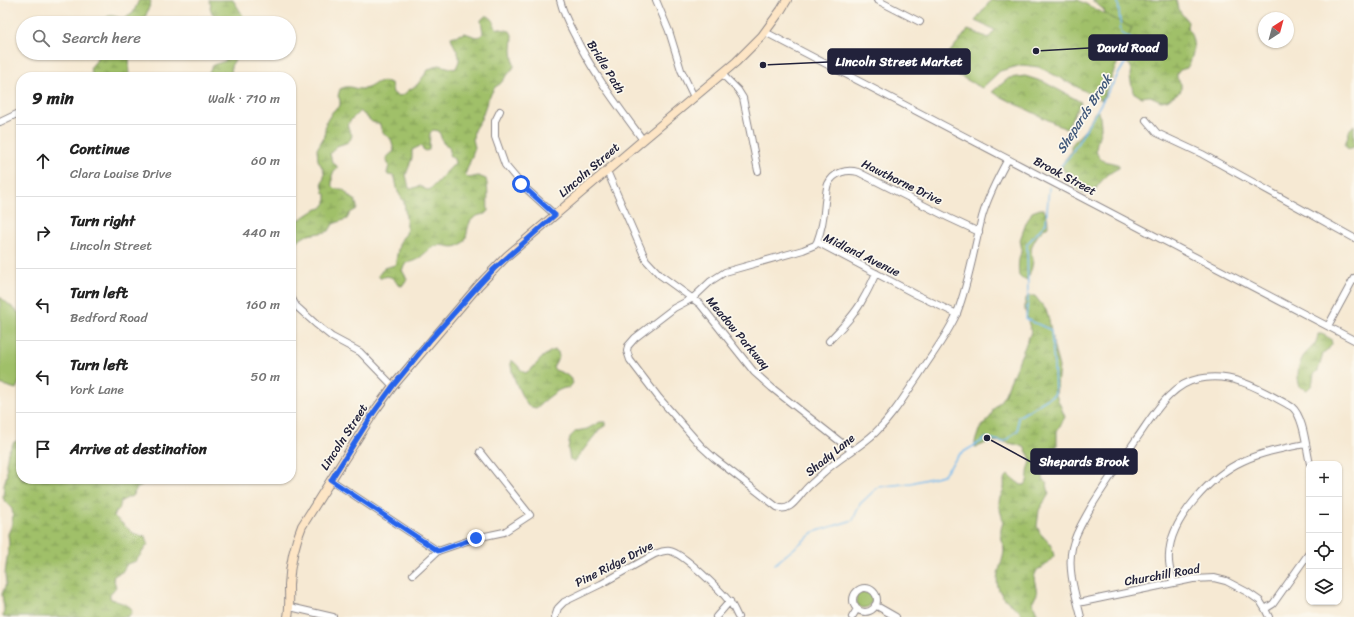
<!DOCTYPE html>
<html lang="en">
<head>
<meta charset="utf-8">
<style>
  :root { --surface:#fff; --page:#f2f2f2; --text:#222; --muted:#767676; --line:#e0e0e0 }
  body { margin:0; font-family:Sriracha,sans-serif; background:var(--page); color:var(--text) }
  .controls { position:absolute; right:12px; bottom:12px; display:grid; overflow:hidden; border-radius:8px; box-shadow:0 1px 3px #0004 }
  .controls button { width:36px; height:36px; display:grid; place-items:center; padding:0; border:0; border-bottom:1px solid var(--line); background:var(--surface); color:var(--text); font:20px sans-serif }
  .compass { position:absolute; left:1258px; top:12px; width:36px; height:36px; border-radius:50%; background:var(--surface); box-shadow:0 1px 3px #0004; rotate:36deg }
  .stop { position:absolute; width:12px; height:12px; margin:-9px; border:3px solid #2563eb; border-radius:50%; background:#fff }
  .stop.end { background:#2563eb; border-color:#fff; box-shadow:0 1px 4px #0008 }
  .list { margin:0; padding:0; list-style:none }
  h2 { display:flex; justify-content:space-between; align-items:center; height:52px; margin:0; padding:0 16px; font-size:17px }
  h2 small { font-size:13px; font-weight:400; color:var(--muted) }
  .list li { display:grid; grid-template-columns:26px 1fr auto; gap:12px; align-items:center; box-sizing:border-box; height:72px; padding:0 16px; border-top:1px solid var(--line) }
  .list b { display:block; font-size:15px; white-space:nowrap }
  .list p { margin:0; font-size:13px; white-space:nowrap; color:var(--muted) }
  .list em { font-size:13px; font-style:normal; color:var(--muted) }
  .icon { flex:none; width:22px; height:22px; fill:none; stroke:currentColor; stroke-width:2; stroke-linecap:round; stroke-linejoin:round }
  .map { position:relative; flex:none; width:1354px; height:617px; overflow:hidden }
  .search { position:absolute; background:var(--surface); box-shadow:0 1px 3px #0004; left:16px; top:16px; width:280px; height:44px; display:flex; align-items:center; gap:10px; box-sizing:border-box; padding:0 14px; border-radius:22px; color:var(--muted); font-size:15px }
  .panel { position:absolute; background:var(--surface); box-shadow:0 1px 3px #0004; left:16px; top:72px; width:280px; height:412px; border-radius:16px }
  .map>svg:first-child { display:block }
  .green { fill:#a0c069; stroke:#617152 }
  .wetland { fill:url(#wetland-marsh); stroke:#617152; fill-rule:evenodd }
  .park { fill:url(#park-crowns); stroke:#617152 }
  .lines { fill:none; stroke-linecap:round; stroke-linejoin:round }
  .stream { stroke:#7abcef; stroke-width:1.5 }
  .street-casing { stroke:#8c8687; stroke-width:8 }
  .secondary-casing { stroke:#8c8687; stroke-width:10 }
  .street { stroke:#fff; stroke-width:6 }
  .secondary { stroke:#fde5c5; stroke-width:8 }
  .route { stroke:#2563eb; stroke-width:5 }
  .labels { text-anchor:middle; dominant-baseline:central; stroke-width:3.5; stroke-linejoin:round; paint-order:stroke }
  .street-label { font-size:12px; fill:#22223b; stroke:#fbf7ec }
  .water-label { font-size:13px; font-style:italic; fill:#41587a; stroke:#fbf7ec }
  .leader { fill:none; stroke:#22223b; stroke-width:1.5 }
  .callout-dot { fill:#22223b; stroke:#fbf7ec; stroke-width:1.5 }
  .callout { fill:#22223b; stroke:#22223b; stroke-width:1.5 }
  .callout-label { font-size:13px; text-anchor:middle; font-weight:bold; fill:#fff }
</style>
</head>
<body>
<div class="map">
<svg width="1354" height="617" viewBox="0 0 1354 617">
  <defs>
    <pattern id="wetland-marsh" width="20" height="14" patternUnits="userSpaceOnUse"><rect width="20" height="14" fill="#a0c069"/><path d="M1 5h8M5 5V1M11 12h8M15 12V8" fill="none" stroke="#829c58"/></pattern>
    <pattern id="park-crowns" width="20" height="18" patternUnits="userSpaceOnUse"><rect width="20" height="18" fill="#a0c069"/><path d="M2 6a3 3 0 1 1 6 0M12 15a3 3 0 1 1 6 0" fill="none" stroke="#829c58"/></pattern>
  </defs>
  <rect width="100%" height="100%" fill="#fbf7ec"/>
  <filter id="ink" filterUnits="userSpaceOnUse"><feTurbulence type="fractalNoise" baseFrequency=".025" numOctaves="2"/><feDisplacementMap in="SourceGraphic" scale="8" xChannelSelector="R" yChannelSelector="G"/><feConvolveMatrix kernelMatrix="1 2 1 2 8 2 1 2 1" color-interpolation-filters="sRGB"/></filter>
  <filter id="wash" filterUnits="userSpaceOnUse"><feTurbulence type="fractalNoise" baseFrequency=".012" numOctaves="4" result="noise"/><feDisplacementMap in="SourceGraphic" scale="16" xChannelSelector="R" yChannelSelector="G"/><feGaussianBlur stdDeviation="0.9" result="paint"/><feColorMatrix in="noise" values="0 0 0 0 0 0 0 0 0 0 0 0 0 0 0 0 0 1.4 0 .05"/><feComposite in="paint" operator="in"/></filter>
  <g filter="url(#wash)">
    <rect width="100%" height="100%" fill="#f6e9d3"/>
    <path class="green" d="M0,297L19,313L21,316V379L16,389L0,384Z
      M856 600a8 8 0 1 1 16 0a8 8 0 1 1-16 0Z"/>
    <path class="wetland" d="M139,0H150L151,2L146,15L142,23H104C107,11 115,17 124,19L133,13Z
      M209,0H233L242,14L244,23H223V21L212,13L210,7L211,5Z
      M1092,0H1176L1178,9L1188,22L1187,27C1196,40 1195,55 1187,68L1180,70L1177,74V78L1181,84V91L1167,100L1161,101L1150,96L1141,97L1133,92L1130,76L1131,68L1130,65L1125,62C1127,59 1131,55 1131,51C1134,37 1118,30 1108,25L1104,10Z
      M485,16H488L492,19L496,28L510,31L513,37L512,50L514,67L500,84L495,87L488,99L481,119L474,130L473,139L475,148L465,175L469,178L478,176L486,179C489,190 487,200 488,211L485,214C460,217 473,238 460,245C452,250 444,243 436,246C429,248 424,255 418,259C415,261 410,262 406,263L402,270L407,279L402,286L398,285C394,278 390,274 381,278L378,276L384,268L395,265C398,254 397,241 406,234L407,225L404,202L398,192L395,178L394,176L388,175L387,173L389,166L386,158L394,151L391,139C384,134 381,133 380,124L372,122L360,111L349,122L348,128L352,135C350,144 344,143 337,146C335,148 332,151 330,154L332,162L337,166V168L332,175V185L336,189H342L347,193L348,196L355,200L357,206V209L350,213L347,219L333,224L329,231L326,232L307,235L291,245V236L296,231L298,220C306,217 313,209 322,208L326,203V194L324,193L322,182L324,178V171L318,160L317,149L324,137L326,122L333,111L340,106V100L338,96L340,89C350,84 351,89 361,89C375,89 374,77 391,83L393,93L398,96L403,95L409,90L417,85L429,69L439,65L455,69C465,55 454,50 451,37L465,33L476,37L481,36L483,33L481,20ZM433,130L439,131L443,143L449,147L450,151L449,155L454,159L455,163C451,167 431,189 429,190C426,190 422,188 420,186L411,189L409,188L406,175L412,158V150L420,146L425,151L429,150L430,133Z
      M99,53H128C131,61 128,68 129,77H91L92,74L90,68L96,61Z
      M226,53H239L231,66L232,77H207L213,65L225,61L227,56Z
      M1095,112H1099C1100,117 1101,123 1101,128C1099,139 1090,154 1104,161C1109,163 1115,162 1119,165V168C1108,173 1100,181 1094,192C1077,196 1068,179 1062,166L1064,161L1071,152V146L1074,142L1084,131Z
      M1354,125V147L1348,149L1346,147L1345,145L1350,129Z
      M1040,209H1043C1047,214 1048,219 1048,226C1039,232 1032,241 1031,252C1031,255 1033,257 1033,259C1033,267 1030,274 1026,280L1019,276C1018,266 1018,259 1022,250L1020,240L1026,223L1032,212Z
      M1030,296H1035L1046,310L1049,320L1054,348L1059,367L1056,395L1065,417L1057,431V445L1049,465L1043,473V478L1047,484L1049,494L1039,510L1037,526L1040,533L1051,545L1054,556L1046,565L1037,570L1034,577L1037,594L1033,601L1034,606L1039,617H1024C1017,606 1004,602 999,590C993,577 1003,564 1004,551C1004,544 1000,537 1001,530C1001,527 1003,524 1003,521C1002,515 999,509 999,503C999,498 1001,496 1003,491C1005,488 1004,483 1004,479L1008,475L1021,485H1025C1030,479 1026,469 1031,463L1030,457L1024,447C1013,444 1001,440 989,442C984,443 980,447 975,447V442L979,430L991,416L993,410L1004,396L1031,332L1025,310V301L1027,297Z
      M1318,334H1322L1331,339L1332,344L1327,351L1323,354L1318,371L1314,374L1312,385L1307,390L1300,387C1296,377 1298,361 1306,353C1312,347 1317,344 1318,334Z
      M555,350L558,352L559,357L553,367L555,370C563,373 570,375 573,383L569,388C559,386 544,402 536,408L528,406C521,396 509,371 511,360C518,364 519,369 525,373C537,368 540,354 555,350Z
      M600,422H606V425L599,430L574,462L570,460L568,449L570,437L576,431L587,429Z
      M17,441H21V479H143V483L140,487L137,488L132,496L121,501L119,510L116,511L114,516L116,518L134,534L146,537L148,544L136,561L127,564L122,572L117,574L113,577L116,587L110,594V598C118,603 124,602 131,608L132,612L128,617H3L4,609L2,594L6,584L5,574L9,543L8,534L11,527L13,516L12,509L5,502L3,497L4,484L7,475L6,464L8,452L14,442Z"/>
    <path class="park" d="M991,0H1078L1132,28L1102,100L1039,67L1022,65L1000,71L982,88L939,65L968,30L989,38L995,30L975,21Z
      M1025,76L1044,82L1081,102L1066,129L992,92L1009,78Z"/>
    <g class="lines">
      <path class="stream" d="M1053,175L1071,154L1125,63L1137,47L1134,41L1121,33L1118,0
        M775,564L814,532L853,520L860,504L878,487L911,483L943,475L960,454L987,438L1004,442L1018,430V417L1055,394L1054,365L1051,330L1026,319L1028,298L1027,244L1046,223L1049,187"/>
    </g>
  </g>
  <g filter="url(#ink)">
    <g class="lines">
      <g class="street-casing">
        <path id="street" d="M560,0C563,12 568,23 574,34C592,72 618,106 643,140
          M656,0L669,31L681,70L694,97
          M877,0L920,22
          M765,32L1354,340
          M722,74L738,90L743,98L758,171
          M500,111L495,121V137L505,165L521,184L555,215
          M1146,120L1157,133L1202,154L1354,238
          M0,122L21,112
          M607,171L646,260L660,275L700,304L754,372L772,388L852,451
          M817,242C822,229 824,216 825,202C826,197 826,189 828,184C834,172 847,169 858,172L949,218L979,232
          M291,297L296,306L317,325L332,337L360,352L393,386
          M957,314L917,295L817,242L815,245L803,250L725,272L711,281L693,298L674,308L635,338L628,346L627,351L630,360L659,398L702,447L714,458L777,507C790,513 797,498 805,490C810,484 817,479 823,473C839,458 859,448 875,433C893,416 905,395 919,375C932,354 947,336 957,313C969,282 974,249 982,217C988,196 998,177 1008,159
          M1328,326L1354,278
          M829,341C841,328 855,315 863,299C868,291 872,282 876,273
          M331,480L438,551
          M413,574L438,551L476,538L504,532L530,515L480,452
          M1173,582C1171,573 1168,564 1169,555C1170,519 1212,475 1243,461C1263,452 1285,448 1305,444
          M853 600a12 12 0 1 1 24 0a12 12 0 1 1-24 0Z
          M1078,603L1193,579L1214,578L1226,581L1247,592L1260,601L1265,609L1269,617
          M875,605L896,617
          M290,607L333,617
          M1265,609L1273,604L1309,553
          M555,617L558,608L564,602L601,584L655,554C660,552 665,550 670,551C683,553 720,590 729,601C733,605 735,612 738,617
          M716,617L730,601
          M852,617L857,609
          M1081,617C1076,596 1067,570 1072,548C1075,533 1084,520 1091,507C1105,484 1120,463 1135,441C1146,426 1156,408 1170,395C1177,388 1188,381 1198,379C1233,371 1263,391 1292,407C1304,417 1306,448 1310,464"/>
      </g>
      <g class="secondary-casing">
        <path id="secondary" d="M288,617C290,606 289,596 289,585C290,565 294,545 302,526L374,412L393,386L479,285L507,256L643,140L736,62L762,36L781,10L787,0"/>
      </g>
      <use href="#street" class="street"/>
      <use href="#secondary" class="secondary"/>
    </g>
  </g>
  <g class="lines" filter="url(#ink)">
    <path class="route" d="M476,538L438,551L331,480L374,412L393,386L431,339L479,285L494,269L555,215L521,184"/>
  </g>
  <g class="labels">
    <g class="street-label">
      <text transform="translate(606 67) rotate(58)">Bridle Path</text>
      <text transform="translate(589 170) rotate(-41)">Lincoln Street</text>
      <text transform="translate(1065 176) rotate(28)">Brook Street</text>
      <text transform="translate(902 182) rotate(26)">Hawthorne Drive</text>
      <text transform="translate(862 255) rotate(26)">Midland Avenue</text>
      <text transform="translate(738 333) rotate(50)">Meadow Parkway</text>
      <text transform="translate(344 437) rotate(-57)">Lincoln Street</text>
      <text transform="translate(830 455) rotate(-39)">Shady Lane</text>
      <text transform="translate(614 564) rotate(-27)">Pine Ridge Drive</text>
      <text transform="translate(1162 575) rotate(-10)">Churchill Road</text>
    </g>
    <g class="water-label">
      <text transform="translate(1084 114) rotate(-57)">Shepards Brook</text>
    </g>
  </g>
  <path class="leader" d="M1036 51L1089 48M763 65L828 62M987 438L1031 462"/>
  <g class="callout-dot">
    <circle cx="1036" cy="51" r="4"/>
    <circle cx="763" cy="65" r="4"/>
    <circle cx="987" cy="438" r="4"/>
  </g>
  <g class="callout">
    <rect x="1089" y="35" width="78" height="25" rx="4"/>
    <rect x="828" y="49" width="142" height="25" rx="4"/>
    <rect x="1031" y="449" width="106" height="25" rx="4"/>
  </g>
  <g class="callout-label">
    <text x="1128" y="52">David Road</text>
    <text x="899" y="66">Lincoln Street Market</text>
    <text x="1084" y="466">Shepards Brook</text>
  </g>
</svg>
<div class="controls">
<button>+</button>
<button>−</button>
<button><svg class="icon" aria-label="locate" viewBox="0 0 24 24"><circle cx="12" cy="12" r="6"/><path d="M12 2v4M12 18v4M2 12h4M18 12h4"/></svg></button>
<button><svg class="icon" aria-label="layers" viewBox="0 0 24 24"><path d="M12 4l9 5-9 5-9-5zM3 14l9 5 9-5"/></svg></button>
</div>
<svg class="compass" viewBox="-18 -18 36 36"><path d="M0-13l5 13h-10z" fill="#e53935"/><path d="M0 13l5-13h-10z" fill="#767676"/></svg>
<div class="stop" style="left:521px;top:184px"></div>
<div class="stop end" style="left:476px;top:538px"></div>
<div class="search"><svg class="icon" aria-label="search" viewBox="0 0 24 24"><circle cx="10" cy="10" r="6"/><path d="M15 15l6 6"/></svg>Search here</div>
<section class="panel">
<h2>9 min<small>Walk · 710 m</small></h2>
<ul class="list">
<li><svg class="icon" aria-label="ahead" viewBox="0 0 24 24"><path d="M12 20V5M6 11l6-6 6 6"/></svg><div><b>Continue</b><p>Clara Louise Drive</p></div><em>60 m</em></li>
<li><svg class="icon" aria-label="right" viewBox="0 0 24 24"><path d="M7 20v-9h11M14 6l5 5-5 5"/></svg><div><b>Turn right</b><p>Lincoln Street</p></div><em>440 m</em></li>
<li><svg class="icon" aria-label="left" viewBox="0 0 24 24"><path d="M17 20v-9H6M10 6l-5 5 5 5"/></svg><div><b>Turn left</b><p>Bedford Road</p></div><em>160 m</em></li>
<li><svg class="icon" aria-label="left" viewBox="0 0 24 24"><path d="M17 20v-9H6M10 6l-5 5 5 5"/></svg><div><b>Turn left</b><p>York Lane</p></div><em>50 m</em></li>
<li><svg class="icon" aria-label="arrive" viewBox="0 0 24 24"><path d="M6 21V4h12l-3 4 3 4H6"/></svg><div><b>Arrive at destination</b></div></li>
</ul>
</section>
</div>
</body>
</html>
